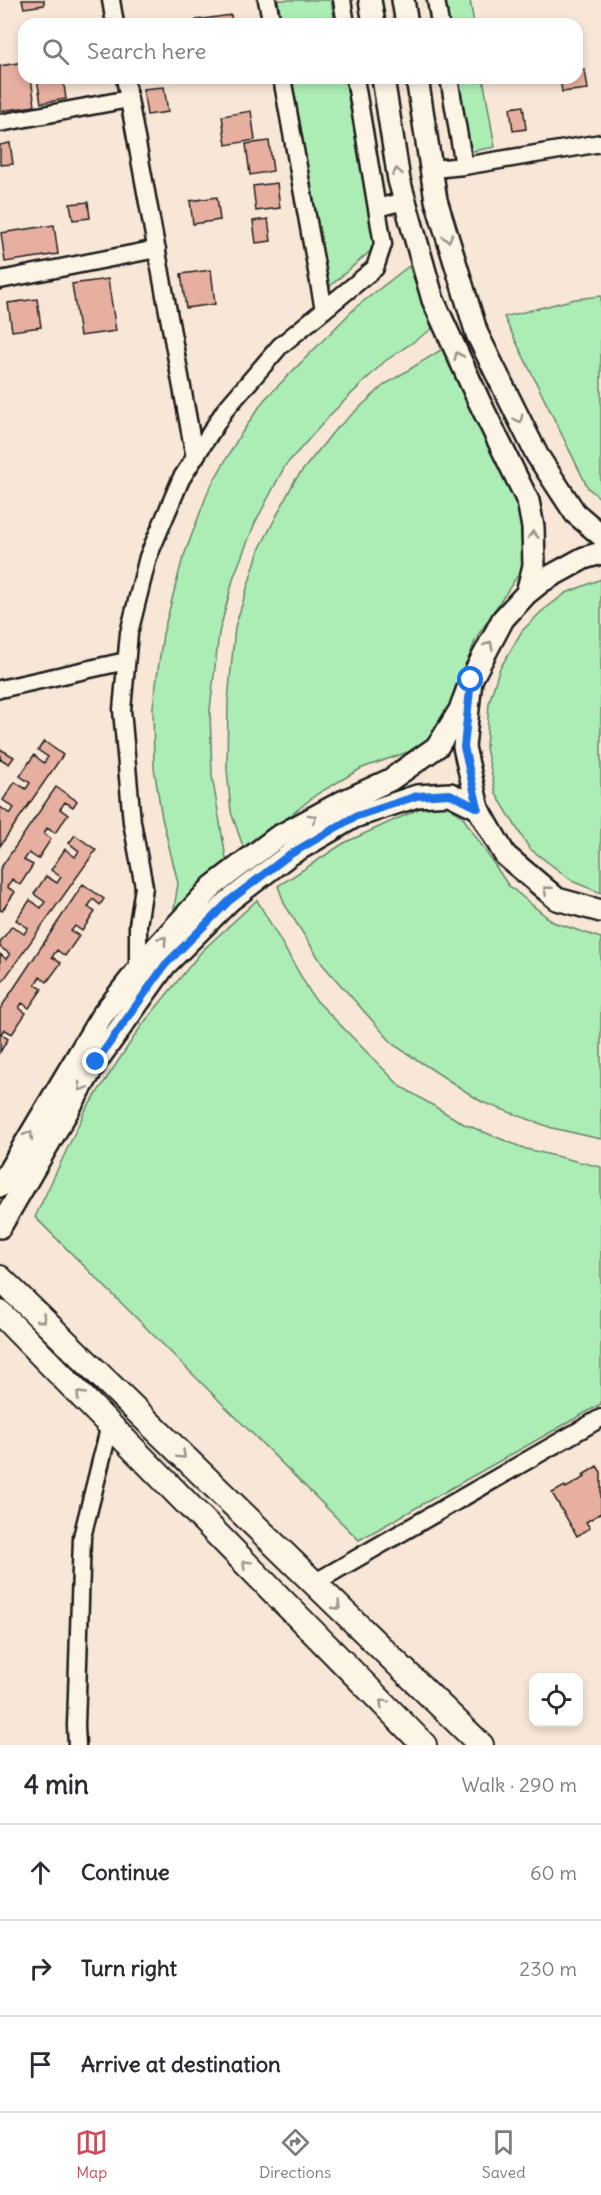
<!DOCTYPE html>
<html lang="en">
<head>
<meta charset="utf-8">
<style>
  :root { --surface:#fff; --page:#f7f7f7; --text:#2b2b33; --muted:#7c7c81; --line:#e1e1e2; --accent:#d1495b }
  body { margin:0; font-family:Delius,sans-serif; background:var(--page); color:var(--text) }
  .controls { position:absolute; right:18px; bottom:18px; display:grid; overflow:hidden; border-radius:12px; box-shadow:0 3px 9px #0003 }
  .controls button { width:54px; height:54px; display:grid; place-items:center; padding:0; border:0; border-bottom:2px solid var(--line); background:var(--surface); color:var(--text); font:30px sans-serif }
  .stop { position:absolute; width:18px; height:18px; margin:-14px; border:4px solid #1a73e8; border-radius:50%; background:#fff }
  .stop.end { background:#1a73e8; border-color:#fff; box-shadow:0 2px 6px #0008 }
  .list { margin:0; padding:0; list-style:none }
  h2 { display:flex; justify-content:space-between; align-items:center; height:78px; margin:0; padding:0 24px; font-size:26px }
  h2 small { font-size:20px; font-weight:400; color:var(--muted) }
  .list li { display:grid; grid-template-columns:39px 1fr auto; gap:18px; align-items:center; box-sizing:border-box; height:96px; padding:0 24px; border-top:2px solid var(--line) }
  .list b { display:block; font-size:22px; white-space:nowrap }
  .list em { font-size:20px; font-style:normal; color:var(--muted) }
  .icon { flex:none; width:33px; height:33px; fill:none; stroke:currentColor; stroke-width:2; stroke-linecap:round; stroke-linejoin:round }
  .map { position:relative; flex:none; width:601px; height:1745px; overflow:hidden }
  .search { position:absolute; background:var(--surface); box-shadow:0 3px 9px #0003; left:18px; right:18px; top:18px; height:66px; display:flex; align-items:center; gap:15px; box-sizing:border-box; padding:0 21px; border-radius:18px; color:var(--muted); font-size:22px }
  .sheet { height:366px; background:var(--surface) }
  nav { display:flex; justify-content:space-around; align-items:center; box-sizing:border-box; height:84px; border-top:2px solid var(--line); background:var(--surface); font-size:16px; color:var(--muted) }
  nav a { display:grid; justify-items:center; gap:3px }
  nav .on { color:var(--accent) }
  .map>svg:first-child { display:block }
  .green { fill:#acedb5; stroke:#648468; stroke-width:1.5 }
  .building { fill:#e7af9f; stroke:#1c1c1c; stroke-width:1.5 }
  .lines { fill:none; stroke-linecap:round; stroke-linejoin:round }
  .minor-casing { stroke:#1c1c1c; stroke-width:21 }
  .tertiary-casing { stroke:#1c1c1c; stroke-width:26 }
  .secondary-casing { stroke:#1c1c1c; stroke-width:28 }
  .minor { stroke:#fcf5e5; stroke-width:16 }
  .tertiary { stroke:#fcf5e5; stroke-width:21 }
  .secondary { stroke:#fcf5e5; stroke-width:24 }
  .oneway { stroke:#97938b }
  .route { stroke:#1a73e8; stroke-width:8 }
</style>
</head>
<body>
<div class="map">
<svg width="601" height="1745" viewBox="0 0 601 1745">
  <rect width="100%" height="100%" fill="#f8e7d7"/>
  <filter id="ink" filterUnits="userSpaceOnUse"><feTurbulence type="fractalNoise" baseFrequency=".0167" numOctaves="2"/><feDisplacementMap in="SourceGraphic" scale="12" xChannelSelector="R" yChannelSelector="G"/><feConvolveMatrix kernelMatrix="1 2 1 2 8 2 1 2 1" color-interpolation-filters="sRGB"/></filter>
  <g filter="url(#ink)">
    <path class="green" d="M278,0H331L335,24H282Z
      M442,0H470L474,24H446Z
      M292,78H345L375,247L329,287Z
      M455,78H483L495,147L468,152Z
      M409,266L432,329L384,362L333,412L285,466L255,523L234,576L219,633L210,710L212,776L227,864L172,922L178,883L162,818L154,768L153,706L163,634L182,561L209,489L239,437L264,400L356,307Z
      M601,296V499L588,488L504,317L575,299Z
      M444,348L519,511L524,566L476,638L442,731L408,752L362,768L317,794L245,852L231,812L227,769L228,701L235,627L259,550L295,480L334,431L384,385Z
      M601,579V893L574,882L529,848L496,794L486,748L489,703L499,670L522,631L542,611L566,593Z
      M425,806H447L462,816L508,885L553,922L601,938V1139L552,1128L482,1102L394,1045L323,965L285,905L278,886L344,843Z
      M257,900L313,997L400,1086L464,1124L526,1149L601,1167V1404L359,1540L35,1217L85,1111L142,1025L202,951Z"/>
    <path class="building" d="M22,0H44V5L24,8Z
      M231,15L232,24H196V20Z
      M24,62V78H31L35,106L0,111V66Z
      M585,70L588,89L562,92L560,78H577V71Z
      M37,78H63L66,99L41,103Z
      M164,87L168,112L147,115L143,89Z
      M523,106L526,129L513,131L510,108Z
      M251,111L255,140L226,145L222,116Z
      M269,141L273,171L250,175L246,144Z
      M10,143L13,164L0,165V145Z
      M277,183L280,208L256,211L253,186Z
      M217,197L220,220L193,224L190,201Z
      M88,202L90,218L73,220L70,204Z
      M268,219L271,241L256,243L253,221Z
      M54,225L58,254L5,262L1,233Z
      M211,270L215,304L186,308L181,274Z
      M108,279L116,331L80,336L72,284Z
      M37,299L41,327L12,331L8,303Z
      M44,741L63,755L0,846V807L10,814L14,808L3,800L15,782L26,789L30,783L20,776L34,755L44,763L48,757L38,750Z
      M0,749L14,757L9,764L1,759L0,760Z
      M56,787L77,801L73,807L65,802L60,809L68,815L55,833L47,828L44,834L51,839L38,859L29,853L24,860L33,865L20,885L12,879L7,887L15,892L2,911L0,910V869Z
      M75,835L96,850L0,985V954L6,959L10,954L0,947V942L12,926L24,934L28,928L16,920L30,900L41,908L45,902L34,894L46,876L57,883L61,877L51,870L65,849L75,857L79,851L69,843Z
      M83,884L104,899L100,905L93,899L88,907L95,912L82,931L75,926L71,931L79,936L65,956L57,950L52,957L61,963L47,982L40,977L35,984L42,989L29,1008L22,1003L19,1008L26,1013L12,1034L4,1029L1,1034L8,1039L0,1052V1009Z
      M597,1466L601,1472V1513L586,1522L590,1528L577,1536L552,1493L565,1486L566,1488L585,1477L583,1475Z"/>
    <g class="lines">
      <g class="minor-casing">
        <path id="minor" d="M111,0L115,24
          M267,0L272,24
          M342,0L346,24
          M436,0L440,24
          M125,78L195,458
          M282,78L324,310
          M449,78L464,166
          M0,123L129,99
          M433,169L464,166L601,143
          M377,208L404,201
          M0,280L157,249
          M0,689L126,661
          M138,970V925L144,887L132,822L122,710L129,633L148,557L181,479L225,410L280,346L375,268L383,244L355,78
          M314,1583L601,1418
          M77,1745L76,1726L82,1537L110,1425"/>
      </g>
      <g class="tertiary-casing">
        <path id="tertiary" d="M370,0L374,24
          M403,0L407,24
          M383,78L399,180L433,300L479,401L528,501L533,527L534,566L527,593
          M417,78L436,200L477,334L537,455L575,513L601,535
          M601,553L584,558L542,581L527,593L503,619L471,680L464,747L478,808L505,855L557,899L601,911
          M0,1186L101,1017L152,952L213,886L276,838L342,802L390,780L438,746L460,710L471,680
          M0,1227L96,1062L165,965L229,901L289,855L354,817L417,796L450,794L478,808"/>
      </g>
      <g class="secondary-casing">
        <path id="secondary" d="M0,1278L481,1745
          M0,1313L424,1745"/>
      </g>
      <use href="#minor" class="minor"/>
      <use href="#tertiary" class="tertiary"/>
      <use href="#secondary" class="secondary"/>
    </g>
    <defs><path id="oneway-chevron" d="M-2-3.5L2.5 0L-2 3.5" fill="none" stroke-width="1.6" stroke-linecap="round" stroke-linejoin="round" transform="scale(1.5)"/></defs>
    <g class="oneway">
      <use href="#oneway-chevron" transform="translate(397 172) rotate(-99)"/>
      <use href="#oneway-chevron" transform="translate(448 238) rotate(73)"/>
      <use href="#oneway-chevron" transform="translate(458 356) rotate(-114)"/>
      <use href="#oneway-chevron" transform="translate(519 419) rotate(64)"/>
      <use href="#oneway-chevron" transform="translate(533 535) rotate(-92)"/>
      <use href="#oneway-chevron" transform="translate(489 645) rotate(-63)"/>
      <use href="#oneway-chevron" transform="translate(313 818) rotate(-29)"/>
      <use href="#oneway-chevron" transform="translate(547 890) rotate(-139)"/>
      <use href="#oneway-chevron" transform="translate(163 940) rotate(-47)"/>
      <use href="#oneway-chevron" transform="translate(82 1087) rotate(120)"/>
      <use href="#oneway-chevron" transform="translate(29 1135) rotate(-60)"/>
      <use href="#oneway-chevron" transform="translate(42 1319) rotate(44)"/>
      <use href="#oneway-chevron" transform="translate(80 1395) rotate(-134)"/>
      <use href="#oneway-chevron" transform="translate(182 1455) rotate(44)"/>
      <use href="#oneway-chevron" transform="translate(246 1564) rotate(-135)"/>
      <use href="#oneway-chevron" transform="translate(337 1606) rotate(44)"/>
      <use href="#oneway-chevron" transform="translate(383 1703) rotate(-135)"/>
    </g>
  </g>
  <g class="lines" filter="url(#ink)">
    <path class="route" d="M96,1062L165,965L229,901L289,855L354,817L417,796L450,794L478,808L464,747L471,680"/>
  </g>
</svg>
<div class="controls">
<button><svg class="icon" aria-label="locate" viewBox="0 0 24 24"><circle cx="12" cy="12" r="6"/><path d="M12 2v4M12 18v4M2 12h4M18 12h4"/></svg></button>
</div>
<div class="stop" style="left:471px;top:680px"></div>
<div class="stop end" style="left:96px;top:1062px"></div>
<div class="search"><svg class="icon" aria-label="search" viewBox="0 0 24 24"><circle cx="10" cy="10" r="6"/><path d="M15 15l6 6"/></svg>Search here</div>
</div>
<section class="sheet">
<h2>4 min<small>Walk · 290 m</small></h2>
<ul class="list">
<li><svg class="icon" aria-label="ahead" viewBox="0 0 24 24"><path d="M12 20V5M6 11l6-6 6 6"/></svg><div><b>Continue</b></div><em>60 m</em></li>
<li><svg class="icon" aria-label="right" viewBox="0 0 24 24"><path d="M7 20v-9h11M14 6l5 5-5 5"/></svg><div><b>Turn right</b></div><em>230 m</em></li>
<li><svg class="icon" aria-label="arrive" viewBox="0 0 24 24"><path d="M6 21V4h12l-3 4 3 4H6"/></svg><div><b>Arrive at destination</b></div></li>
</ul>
</section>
<nav>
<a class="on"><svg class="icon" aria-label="map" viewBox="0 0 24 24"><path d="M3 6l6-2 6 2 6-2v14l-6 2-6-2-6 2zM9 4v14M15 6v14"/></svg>Map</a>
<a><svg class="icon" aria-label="directions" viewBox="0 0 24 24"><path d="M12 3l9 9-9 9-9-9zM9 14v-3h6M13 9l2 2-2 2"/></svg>Directions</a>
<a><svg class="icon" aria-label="saved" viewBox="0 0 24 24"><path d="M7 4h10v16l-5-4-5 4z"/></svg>Saved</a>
</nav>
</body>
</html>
